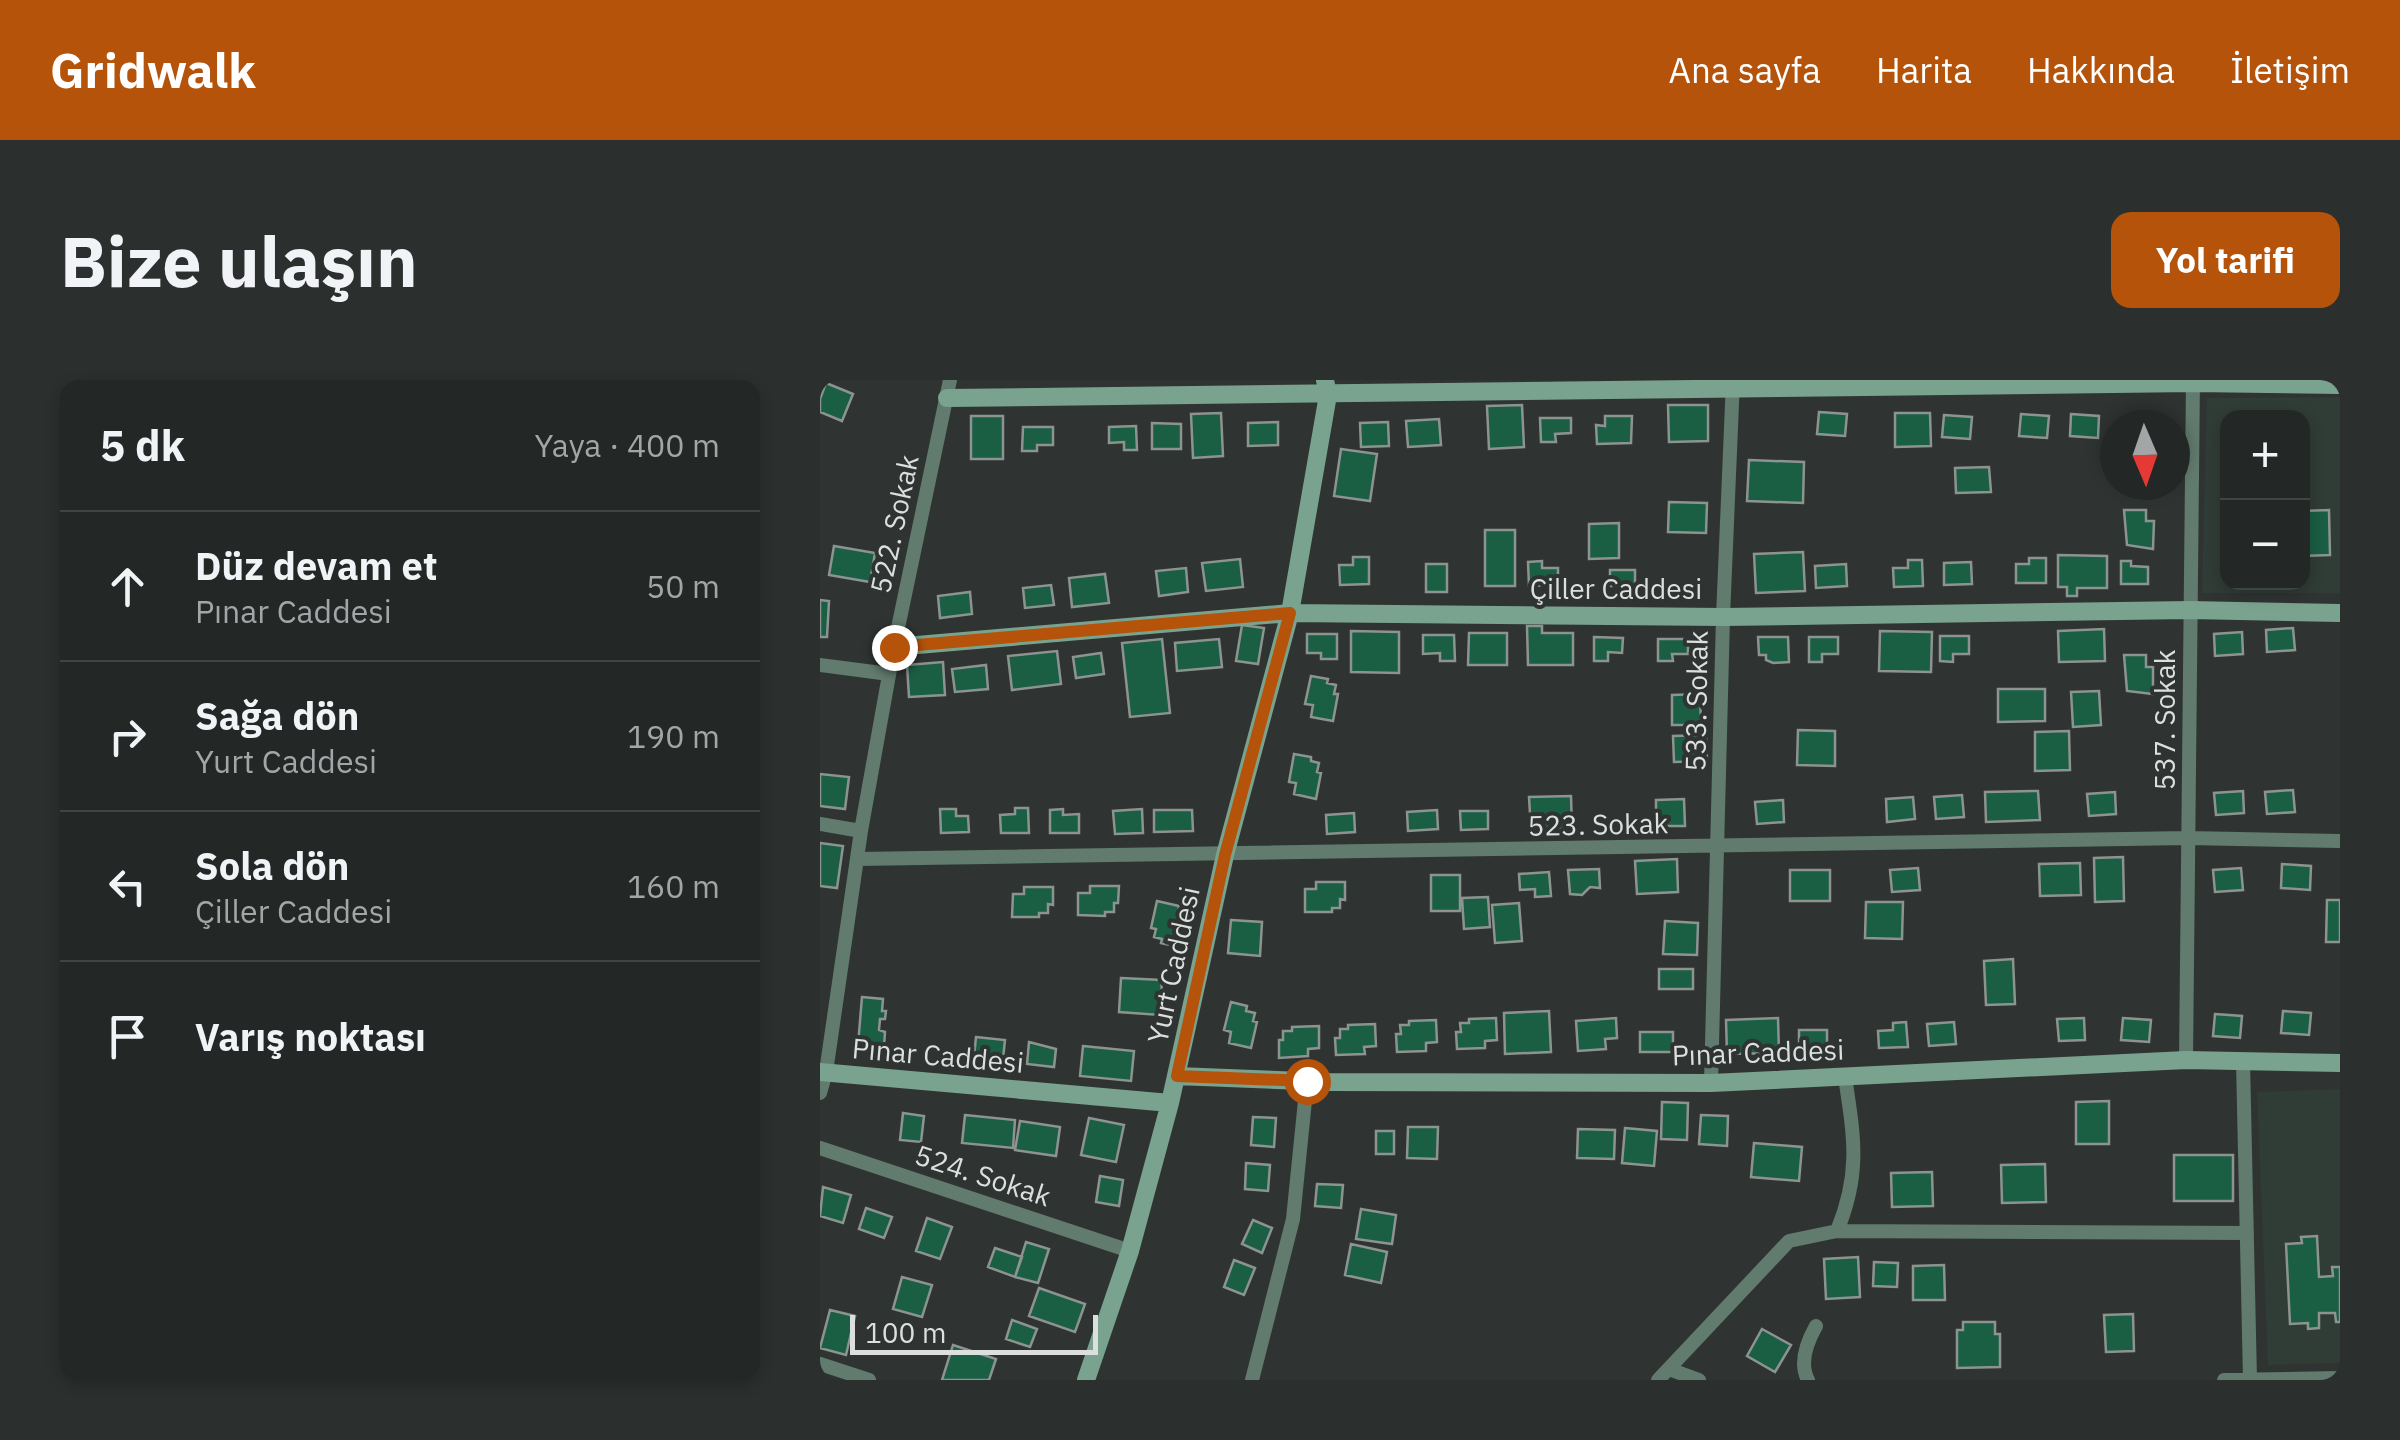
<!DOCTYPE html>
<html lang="tr">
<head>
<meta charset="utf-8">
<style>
  :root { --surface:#232726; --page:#2b2f2e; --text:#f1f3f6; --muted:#a3a5a7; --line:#404443; --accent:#b45309 }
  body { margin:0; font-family:"IBM Plex Sans",sans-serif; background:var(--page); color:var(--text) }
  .controls { position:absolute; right:30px; top:30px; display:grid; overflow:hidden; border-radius:20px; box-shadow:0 5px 15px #0003 }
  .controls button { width:90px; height:90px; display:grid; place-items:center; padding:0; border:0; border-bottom:2px solid var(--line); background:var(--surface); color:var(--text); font:50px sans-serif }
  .compass { position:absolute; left:1280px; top:30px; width:90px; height:90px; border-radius:50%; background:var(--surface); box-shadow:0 5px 15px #0003; rotate:178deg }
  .scale { position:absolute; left:30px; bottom:25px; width:248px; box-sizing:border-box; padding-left:10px; border:5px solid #dbdfdd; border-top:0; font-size:28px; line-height:35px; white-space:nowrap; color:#dbdfdd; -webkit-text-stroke:8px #2f3432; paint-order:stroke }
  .stop { position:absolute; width:30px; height:30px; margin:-22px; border:8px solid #b45309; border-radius:50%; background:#fff }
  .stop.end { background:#b45309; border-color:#fff; box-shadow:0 2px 10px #0008 }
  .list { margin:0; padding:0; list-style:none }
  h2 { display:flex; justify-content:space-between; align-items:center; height:130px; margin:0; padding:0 40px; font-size:42px }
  h2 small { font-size:32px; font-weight:400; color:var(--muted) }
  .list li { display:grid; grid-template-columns:65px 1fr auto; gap:30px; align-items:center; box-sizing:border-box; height:150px; padding:0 40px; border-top:2px solid var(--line) }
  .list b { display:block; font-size:38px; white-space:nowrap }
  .list p { margin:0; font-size:32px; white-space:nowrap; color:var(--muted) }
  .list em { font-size:32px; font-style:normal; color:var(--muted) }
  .icon { flex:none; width:55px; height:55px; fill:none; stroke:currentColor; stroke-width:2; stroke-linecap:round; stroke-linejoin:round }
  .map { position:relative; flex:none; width:1520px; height:1000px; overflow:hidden; border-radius:20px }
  header { display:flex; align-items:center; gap:60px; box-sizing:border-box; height:140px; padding:0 50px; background:var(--accent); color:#fff }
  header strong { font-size:48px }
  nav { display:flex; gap:55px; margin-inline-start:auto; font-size:35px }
  .intro { display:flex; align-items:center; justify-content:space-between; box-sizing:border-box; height:240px; padding:0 60px }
  h1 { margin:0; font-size:70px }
  .button { padding:25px 45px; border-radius:20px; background:var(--accent); color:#fff; font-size:35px; font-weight:700 }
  main { display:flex; gap:60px; padding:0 60px }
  aside { flex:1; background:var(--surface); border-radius:20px; box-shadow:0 5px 15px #0003 }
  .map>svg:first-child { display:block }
  .built { fill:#303c36; fill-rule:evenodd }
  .building { fill:#1a5e44; stroke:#8d9390; stroke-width:2.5 }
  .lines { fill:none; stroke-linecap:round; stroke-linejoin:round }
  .street { stroke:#617b6e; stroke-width:14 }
  .secondary { stroke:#7aa38f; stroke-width:18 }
  .route { stroke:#b45309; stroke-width:12 }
  .labels { text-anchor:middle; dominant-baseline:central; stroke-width:8; stroke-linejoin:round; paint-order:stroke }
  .street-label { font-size:28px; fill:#dbdfdd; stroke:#2f3432 }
</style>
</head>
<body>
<header>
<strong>Gridwalk</strong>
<nav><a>Ana sayfa</a><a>Harita</a><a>Hakkında</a><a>İletişim</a></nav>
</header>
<div class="intro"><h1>Bize ulaşın</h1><a class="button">Yol tarifi</a></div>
<main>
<aside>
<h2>5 dk<small>Yaya · 400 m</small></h2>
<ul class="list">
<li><svg class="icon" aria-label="ahead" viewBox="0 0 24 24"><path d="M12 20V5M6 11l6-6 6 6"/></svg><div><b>Düz devam et</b><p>Pınar Caddesi</p></div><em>50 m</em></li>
<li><svg class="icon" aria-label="right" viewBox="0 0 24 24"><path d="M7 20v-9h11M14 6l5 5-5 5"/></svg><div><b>Sağa dön</b><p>Yurt Caddesi</p></div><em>190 m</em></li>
<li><svg class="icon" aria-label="left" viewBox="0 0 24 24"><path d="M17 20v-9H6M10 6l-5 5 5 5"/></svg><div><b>Sola dön</b><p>Çiller Caddesi</p></div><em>160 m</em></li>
<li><svg class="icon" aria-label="arrive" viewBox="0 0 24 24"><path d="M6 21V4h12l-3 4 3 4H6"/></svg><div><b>Varış noktası</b></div></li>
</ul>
</aside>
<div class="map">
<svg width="1520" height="1000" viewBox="0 0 1520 1000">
  <rect width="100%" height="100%" fill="#2f3432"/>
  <path class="built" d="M1520,17V213H1382L1387,18ZM1408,38H1482V202H1408Z
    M1520,709V983L1448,985L1437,712Z"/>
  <path class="building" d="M6,3L33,14L22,41L0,32V19Z
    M702,25L704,67L669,69L667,26Z
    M848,25H888V61L849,62Z
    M999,32L1027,34L1025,56L997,54Z
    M401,33L403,76L373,78L371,34Z
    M1075,33H1110L1111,66L1075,67Z
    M1201,34L1229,36L1227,58L1199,56Z
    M1251,34L1279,36L1278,58L1250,56Z
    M1124,35L1152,37L1150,59L1122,57Z
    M151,36H183V79H151Z
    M785,36H812L811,63L777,64L776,45L785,46Z
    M720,38H751V53L735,54L736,62H721Z
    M619,39L621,65L588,67L586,41Z
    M458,42V65L428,66V43Z
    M568,42L569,66L541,67L540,43Z
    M332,43L361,44V69H332Z
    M316,46L317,70H304V62L289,63V47Z
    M203,47H233V65H217V71H202Z
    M521,69L557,74L550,121L514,116Z
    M929,80L984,82L983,123L927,121Z
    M1169,87L1171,112L1136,113L1135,88Z
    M849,122L887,123L886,153L848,152Z
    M1304,130H1326V141H1334L1333,169L1307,165Z
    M1509,130L1510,175L1482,176V131Z
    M799,143V178L769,179V144Z
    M665,150H695V206H665Z
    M14,166L55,173L50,202L9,195Z
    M983,172L985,211L936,213L934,174Z
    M1238,175L1287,176V208H1257V216H1247V207H1238Z
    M533,177H549V204L520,205L519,185H533Z
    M1209,178H1226V203H1196V184H1209Z
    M420,179L423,207L386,211L382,183Z
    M1088,180H1102L1103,206L1074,207L1073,188H1088Z
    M722,181V188H738V205L709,206L708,182Z
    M1301,181H1311V186L1328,187V204H1301Z
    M1151,182L1152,204L1124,205V183Z
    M606,184H627V212H606Z
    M1026,184L1027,206L996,208L995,186Z
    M366,188L368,212L339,216L336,191Z
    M790,190H815V206H790Z
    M285,194L289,223L252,227L249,198Z
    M231,205L234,225L205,228L203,208Z
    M150,212L152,234L120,238L118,216Z
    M0,220L9,221L7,257H0Z
    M422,245L444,248L438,284L416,281Z
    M707,246H722V253H753V285H708Z
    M1473,248L1475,270L1447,272L1446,250Z
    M1284,249L1285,281L1239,282L1238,251Z
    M531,251L579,252V293L531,292Z
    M1060,251L1112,252L1111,292L1059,291Z
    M1422,252L1423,274L1395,276L1394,254Z
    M649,253H687V285H648Z
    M487,254H517V279H501V273H487Z
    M603,255H634L635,281H620V273L603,274Z
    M1120,256H1149V274H1133V282L1120,281Z
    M774,257L803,258L802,273L788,272V281H774Z
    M938,257H968L969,282L953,283L946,280V275H939Z
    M989,257H1018V274H1002V282H989Z
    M342,259L350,333L310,337L302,263Z
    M399,259L402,287L357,291L355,263Z
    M838,259H868V274H852L853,281H838Z
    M237,271L241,304L192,310L188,276Z
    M281,273L284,294L256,298L253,277Z
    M1304,275H1326V287H1333V314L1307,311Z
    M123,282L125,315L89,317L87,285Z
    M166,285L168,309L135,312L132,289Z
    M491,296L508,299L507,303L516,305L514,314H518L513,341L491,337L493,325L485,324Z
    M1178,309H1225V341L1178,342Z
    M1279,311L1281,345L1253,347L1251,312Z
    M880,314L881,345H852V315Z
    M978,350L1015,351V386L977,385Z
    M1249,351L1250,390L1215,391V352Z
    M886,355L887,381L854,382L853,356Z
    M474,374L491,377V381L499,383L497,392L501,393L496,419L474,414L476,403L469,402Z
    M0,394L29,397L25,429L0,426Z
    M1473,410L1475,432L1447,434L1445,412Z
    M1218,411L1220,440L1166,442L1165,412Z
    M1423,411L1424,433L1396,435L1394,413Z
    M1295,412L1296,434L1269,436L1267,414Z
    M1142,415L1144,437L1116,439L1114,417Z
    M751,416L752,449L711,451L709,417Z
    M1093,417L1095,439L1067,442L1066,419Z
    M864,419L865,446H836V420Z
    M963,420L964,442L937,444L935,422Z
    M195,428H208L209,453H181L180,435L195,434Z
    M120,429H136V436H148L149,452L121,453Z
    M243,429V435L259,434V453H230V430Z
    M322,429L323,453L295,454L293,431Z
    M334,430H372L373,451L334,452Z
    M617,430L618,449L588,451L587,432Z
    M640,431H668V449L641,450Z
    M534,433L535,452L507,454L506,435Z
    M0,463L23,466L17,508L0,506Z
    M1303,477L1304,521L1275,522L1274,478Z
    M857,479L858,512L817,514L815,481Z
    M1260,483L1261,515L1220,516L1219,484Z
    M1462,484L1491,486L1490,510L1461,508Z
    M1098,488L1100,510L1072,512L1070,490Z
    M1421,488L1423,510L1395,512L1393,490Z
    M779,489L780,508L770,507L762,515L750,514L748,490Z
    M970,490H1010V521H970Z
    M729,492L731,516L715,517V509L700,510L699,494Z
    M611,495H640V531H611Z
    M496,502H525V520L520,519V528H512V532H485V509H496Z
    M270,506H299L298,523H294V532H285V536L258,535V513H270Z
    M204,507H233V525L228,524V533H219V537H192L193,514H204Z
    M668,517L670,547L644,549L642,518Z
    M1507,520H1520V562H1506Z
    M337,521L359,526L357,537L364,539L359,567L341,563L342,559L334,557L336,549L331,548Z
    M1046,522H1083L1082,559L1045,558Z
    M699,523L702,561L675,563L672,525Z
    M411,540L442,542L440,576L408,573Z
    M845,541L878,543L877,575L843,574Z
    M1193,579L1195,624L1166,625L1164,581Z
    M839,589H873V609H839Z
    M301,598L342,600L340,635L299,632Z
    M42,617L63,619L62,631H66L65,639H60L59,650L65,652L64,667L38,665Z
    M411,622L427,626L426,631L435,633L433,641L437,642L431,668L409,663L411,652L404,650Z
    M729,631L731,672L685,674L684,633Z
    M1463,631L1491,633L1489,655L1461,653Z
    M1395,634L1422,636L1420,658L1393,656Z
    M676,638L677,660L665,661V668L637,669L636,652H641L640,643H649V639Z
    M796,638L797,658L785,659L786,669L758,671L756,641Z
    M958,638L959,673L907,674L906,640Z
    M1264,638L1265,660L1239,661L1237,639Z
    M1303,638L1331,640L1329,662L1301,660Z
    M616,640L617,662L606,663V671L577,672L576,654H581L580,645H589V641Z
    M1086,642L1088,667L1059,668L1058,651L1073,650V643Z
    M1134,642L1136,664L1109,666L1107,644Z
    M555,644L556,666L544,667L545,674L516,675L515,658H520V649H528V645Z
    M499,646V668L488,669V676L459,678V660H463V651H472V647Z
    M979,650H1007V668L979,669Z
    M820,652H853V672H820Z
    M156,657L185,660L183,679L154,676Z
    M209,662L236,669L234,687L207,684Z
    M263,666L314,671L311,701L260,696Z
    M1289,721V764H1256V722Z
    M842,722L868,723L867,760L841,759Z
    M83,733L104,736L101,762L80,760Z
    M145,735L195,740L193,768L142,763Z
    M881,735L908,736L907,766L879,764Z
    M433,737L456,738L454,767L431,765Z
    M269,738L304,745L296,782L261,775Z
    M200,741L240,747L236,776L195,770Z
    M588,747H618L617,779L587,778Z
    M805,748L837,751L834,786L802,783Z
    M758,749L795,750L794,779L757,778Z
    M556,751H574V774H556Z
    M934,763L982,767L979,801L931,797Z
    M1354,775H1413V821H1354Z
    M426,783L450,785L448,811L425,809Z
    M1225,784L1226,822L1182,823L1181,785Z
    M1112,792L1113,826L1072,827L1071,793Z
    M280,796L303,800L299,826L276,822Z
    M497,804L523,805L521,828L495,826Z
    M3,807L31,815L23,843L0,836Z
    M46,828L72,837L64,858L39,849Z
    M541,829L576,835L572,864L536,859Z
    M107,838L132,847L120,879L96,871Z
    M433,840L452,848L442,873L422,864Z
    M1497,856L1499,897L1513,896L1512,887H1520V942H1516L1515,933H1499V948L1488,949V943L1470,944L1466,864L1482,863L1481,857Z
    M206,862L229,869L218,903L195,897Z
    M531,864L567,872L561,903L525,895Z
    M175,868L202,877L195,897L168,887Z
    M1038,877L1040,917L1006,919L1004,879Z
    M414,880L435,888L424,915L404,907Z
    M1054,882L1078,883L1077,907L1053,906Z
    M1124,885L1125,920H1093V886Z
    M82,897L112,905L102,937L73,929Z
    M219,908L265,924L255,952L209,936Z
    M10,930L35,936L26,975L0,968Z
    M1313,934L1314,971L1286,972L1284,935Z
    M192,940L217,949L210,967L186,959Z
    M1143,942H1175V954H1180V987L1137,988V950H1143Z
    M942,949L971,965L955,992L927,976Z
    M133,965L176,979L169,1000H122Z"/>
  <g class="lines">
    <path class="street" d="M0,285L69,294
      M0,444L41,451
      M37,479L1368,458L1520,461
      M1366,680L1373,0
      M1423,681L1430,1000
      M891,703L903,237L913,0
      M0,713L6,692L41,451L74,267L130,0
      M0,768L310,871
      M1017,851C1041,793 1034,757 1025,697
      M0,984L49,1000
      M849,989L879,1000
      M432,1000L473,839L487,701
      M838,1000L969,861L1017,851L1427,853
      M988,1000C979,983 987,962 996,946
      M1404,1000L1520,998"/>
    <path class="secondary" d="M127,18L1373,3L1520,5
      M74,267L470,233L903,237L1370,230L1520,233
      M0,692L350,723
      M357,696L509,702L891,703L1366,680L1520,683
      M266,1000L310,871L350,723L405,475L470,233L508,15L505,0"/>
  </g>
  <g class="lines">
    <path class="route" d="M74,267L470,233L405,475L357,696L487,701"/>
  </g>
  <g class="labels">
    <g class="street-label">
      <text transform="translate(74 144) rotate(-78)">522. Sokak</text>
      <text x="796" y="208">Çiller Caddesi</text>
      <text transform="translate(876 321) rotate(-89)">533. Sokak</text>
      <text transform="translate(1344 340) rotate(-90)">537. Sokak</text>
      <text transform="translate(778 444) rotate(-1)">523. Sokak</text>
      <text transform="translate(353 585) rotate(-78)">Yurt Caddesi</text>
      <text transform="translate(938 672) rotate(-2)">Pınar Caddesi</text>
      <text transform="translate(118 675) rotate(5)">Pınar Caddesi</text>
      <text transform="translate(163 795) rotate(18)">524. Sokak</text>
    </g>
  </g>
</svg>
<div class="controls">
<button>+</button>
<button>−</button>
</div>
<svg class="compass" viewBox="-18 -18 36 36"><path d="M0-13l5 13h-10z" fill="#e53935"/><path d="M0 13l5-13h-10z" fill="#a3a5a7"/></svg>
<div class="scale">100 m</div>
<div class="stop" style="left:487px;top:701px"></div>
<div class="stop end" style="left:74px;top:267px"></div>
</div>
</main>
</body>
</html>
